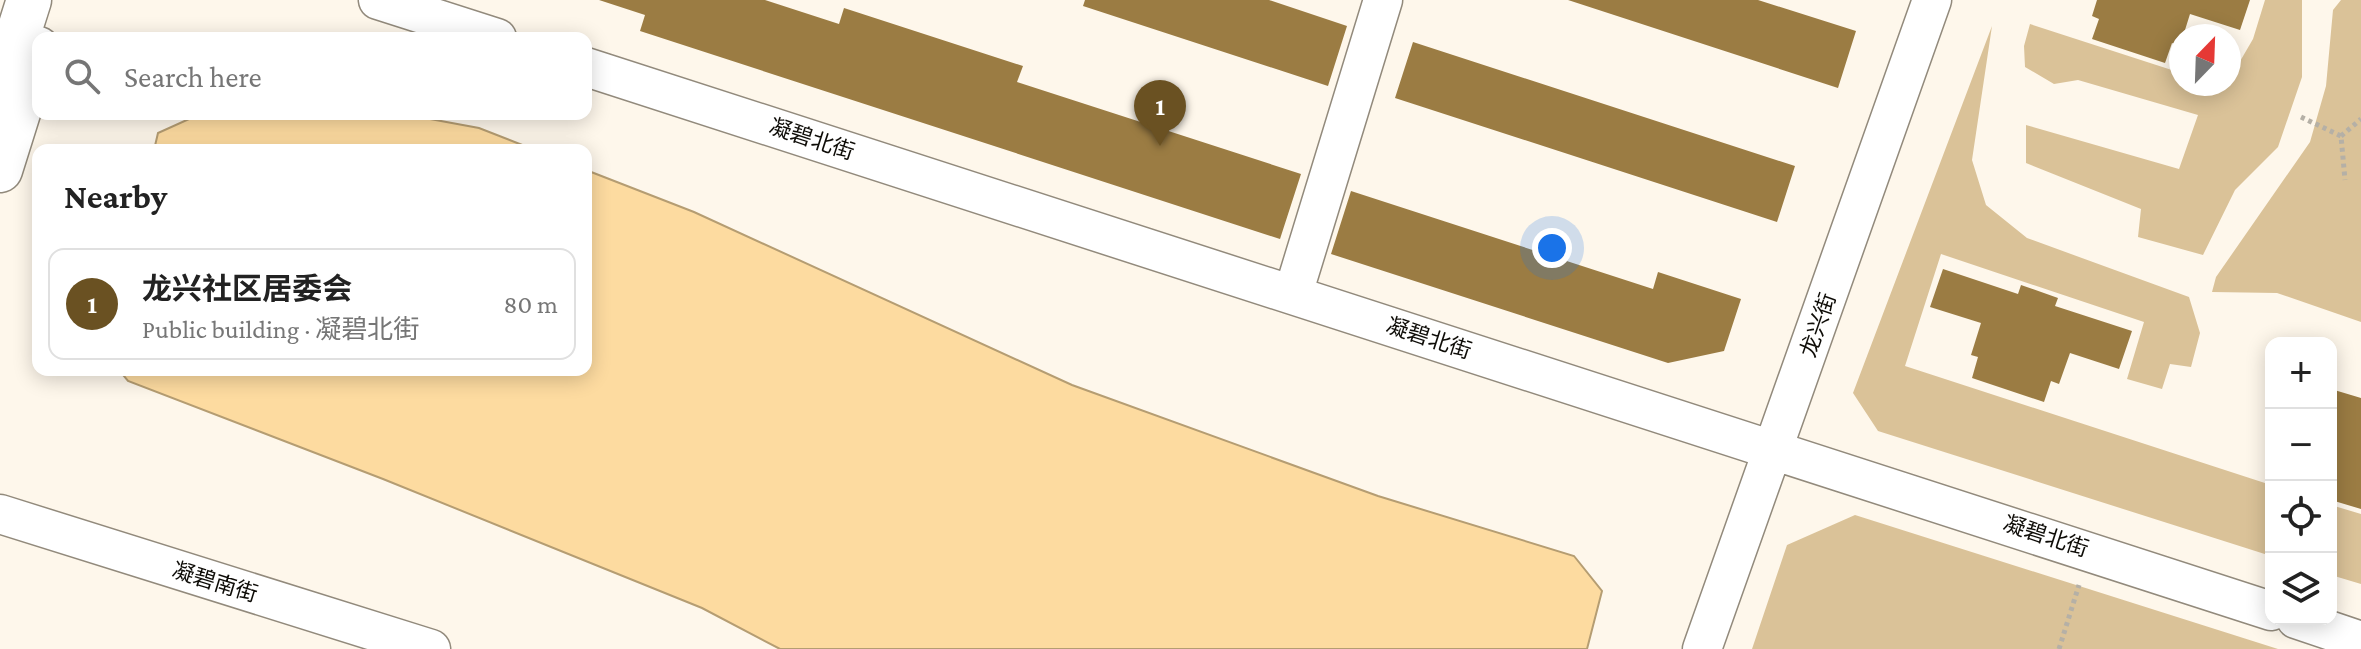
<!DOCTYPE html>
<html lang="en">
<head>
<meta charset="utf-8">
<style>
  :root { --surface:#fff; --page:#f2f2f2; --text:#222; --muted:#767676; --line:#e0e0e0; --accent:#6a5122 }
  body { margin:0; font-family:"Crimson Pro","Noto Sans SC",serif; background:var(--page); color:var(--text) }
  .controls { position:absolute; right:24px; bottom:24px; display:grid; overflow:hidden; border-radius:16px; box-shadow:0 4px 20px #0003 }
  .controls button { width:72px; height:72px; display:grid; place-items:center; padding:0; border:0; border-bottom:2px solid var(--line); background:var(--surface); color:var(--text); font:40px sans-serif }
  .compass { position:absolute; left:2169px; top:24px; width:72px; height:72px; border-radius:50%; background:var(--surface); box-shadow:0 4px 20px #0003; rotate:23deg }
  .you { position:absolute; left:1552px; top:248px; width:28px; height:28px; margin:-20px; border:6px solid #fff; border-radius:50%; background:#1a73e8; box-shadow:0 0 0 12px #1a73e833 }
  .badge { display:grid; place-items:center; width:52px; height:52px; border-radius:50%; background:var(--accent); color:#fff; font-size:26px; font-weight:700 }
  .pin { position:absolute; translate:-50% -66px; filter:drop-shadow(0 2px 4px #0008) }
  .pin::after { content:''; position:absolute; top:42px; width:28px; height:24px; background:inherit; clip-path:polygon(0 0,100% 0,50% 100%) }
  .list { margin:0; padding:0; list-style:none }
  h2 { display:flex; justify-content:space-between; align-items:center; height:104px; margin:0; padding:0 32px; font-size:34px }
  h2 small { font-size:26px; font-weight:400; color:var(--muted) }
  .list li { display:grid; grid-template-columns:52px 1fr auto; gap:24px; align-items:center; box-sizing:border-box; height:112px; margin:0 16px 16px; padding:0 16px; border:2px solid var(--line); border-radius:16px }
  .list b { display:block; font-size:30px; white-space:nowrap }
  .list p { margin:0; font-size:26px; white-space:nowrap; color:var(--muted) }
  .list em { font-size:26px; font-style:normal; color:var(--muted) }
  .icon { flex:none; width:44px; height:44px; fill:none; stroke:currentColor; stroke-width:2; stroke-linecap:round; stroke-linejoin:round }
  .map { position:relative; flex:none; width:2361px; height:649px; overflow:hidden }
  .search { position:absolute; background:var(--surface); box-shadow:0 4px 20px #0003; left:32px; top:32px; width:560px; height:88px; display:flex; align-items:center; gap:20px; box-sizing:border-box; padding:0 28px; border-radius:16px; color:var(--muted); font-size:30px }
  .panel { position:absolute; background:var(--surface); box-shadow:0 4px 20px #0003; left:32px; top:144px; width:560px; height:232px; border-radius:16px }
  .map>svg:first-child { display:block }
  .green { fill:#dac298 }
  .water { fill:#fddba0; stroke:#b59d72; stroke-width:2 }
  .building { fill:#9b7c43 }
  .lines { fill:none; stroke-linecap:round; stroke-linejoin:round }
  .street-casing { stroke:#928a7c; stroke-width:41 }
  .secondary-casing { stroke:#928a7c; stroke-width:47 }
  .path { stroke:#b5b0a6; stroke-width:5; stroke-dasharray:4 4; stroke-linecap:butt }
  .street { stroke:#fff; stroke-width:38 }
  .secondary { stroke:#fff; stroke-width:44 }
  .labels { text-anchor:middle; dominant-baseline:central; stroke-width:8; stroke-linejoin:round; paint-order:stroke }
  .street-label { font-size:22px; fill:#0e0c07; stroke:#fff }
</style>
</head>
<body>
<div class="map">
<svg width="2361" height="649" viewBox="0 0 2361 649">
  <rect width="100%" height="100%" fill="#fef7eb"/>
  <path class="green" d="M2265,0H2302V77L2278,147L2235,190L2203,255L2138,237L2141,209L2026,163V125L2179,169L2198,115L2078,80L2054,84L2025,67L2024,46L2030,24L2181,73V84L2225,87L2253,39Z
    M2341,0H2361V322L2277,293L2212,292L2216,277L2310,142L2326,86L2333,10Z
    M1992,26L1972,160L1986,205L2027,238L2189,297L2200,333L2191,367L2170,364L2162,389L2127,379L2144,322L1941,254L1905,366L2271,485V556L1878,431L1853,393Z
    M2331,505L2361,514V584L2331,575Z
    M1855,515L2278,649H1752L1787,545Z"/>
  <path class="water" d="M200,114H403L479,128L535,150H154L158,133Z
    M586,170L694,212L1072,385L1378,496L1574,556L1602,591L1587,649H780L702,608L383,479L128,381L119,370H586Z"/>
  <path class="building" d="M599,0H765L839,24L844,8L1023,66L1017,82L1301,174L1280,239L640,31L645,15Z
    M1085,0H1269L1347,26L1328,86L1083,6Z
    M1568,0H1758L1856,31L1838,88Z
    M2097,0H2250L2240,30L2190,14L2180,46L2172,43L2165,63L2092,39L2099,19L2092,16Z
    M1413,42L1795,166L1777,222L1395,98Z
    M1351,191L1653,289L1658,272L1741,299L1724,351L1668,363L1331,254Z
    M1943,269L2018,294L2021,285L2058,298L2055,306L2132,331L2119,369L2070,353L2059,384L2051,381L2044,402L1972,378L1978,357L1971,355L1981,323L1930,307Z
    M2331,389L2361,398V509L2331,500Z"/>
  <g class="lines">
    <g class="street-casing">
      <path id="street" d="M378,0L497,38
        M586,67L2271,611
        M1293,294L1383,0
        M0,514L431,649
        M2296,619L2361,641
        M1702,649L1932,0"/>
    </g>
    <g class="secondary-casing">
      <path id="secondary" d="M3,82L29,0
        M0,170L38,49"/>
    </g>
    <path class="path" d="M2301,117L2341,136L2345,180
      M2341,136L2361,119
      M2059,649L2079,585"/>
    <use href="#street" class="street"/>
    <use href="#secondary" class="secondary"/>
  </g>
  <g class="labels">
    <g class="street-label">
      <text transform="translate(812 139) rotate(18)">凝碧北街</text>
      <text transform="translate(1818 325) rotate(-71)">龙兴街</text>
      <text transform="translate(1429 338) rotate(18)">凝碧北街</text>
      <text transform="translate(2046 536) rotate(18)">凝碧北街</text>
      <text transform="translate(215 582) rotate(17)">凝碧南街</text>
    </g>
  </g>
</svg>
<div class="controls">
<button>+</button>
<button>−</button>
<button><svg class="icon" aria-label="locate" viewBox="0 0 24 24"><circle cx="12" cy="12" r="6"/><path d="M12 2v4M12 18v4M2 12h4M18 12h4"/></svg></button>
<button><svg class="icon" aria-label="layers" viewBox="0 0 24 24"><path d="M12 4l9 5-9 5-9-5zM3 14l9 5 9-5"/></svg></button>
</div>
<svg class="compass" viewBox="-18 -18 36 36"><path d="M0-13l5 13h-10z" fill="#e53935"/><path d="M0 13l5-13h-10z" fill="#767676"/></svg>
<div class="you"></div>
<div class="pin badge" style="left:1160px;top:146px">1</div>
<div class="search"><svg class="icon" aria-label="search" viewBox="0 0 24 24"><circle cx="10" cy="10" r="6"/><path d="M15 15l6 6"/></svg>Search here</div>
<section class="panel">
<h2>Nearby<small></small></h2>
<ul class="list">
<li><span class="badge">1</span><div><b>龙兴社区居委会</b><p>Public building · 凝碧北街</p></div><em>80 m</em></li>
</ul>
</section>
</div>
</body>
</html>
